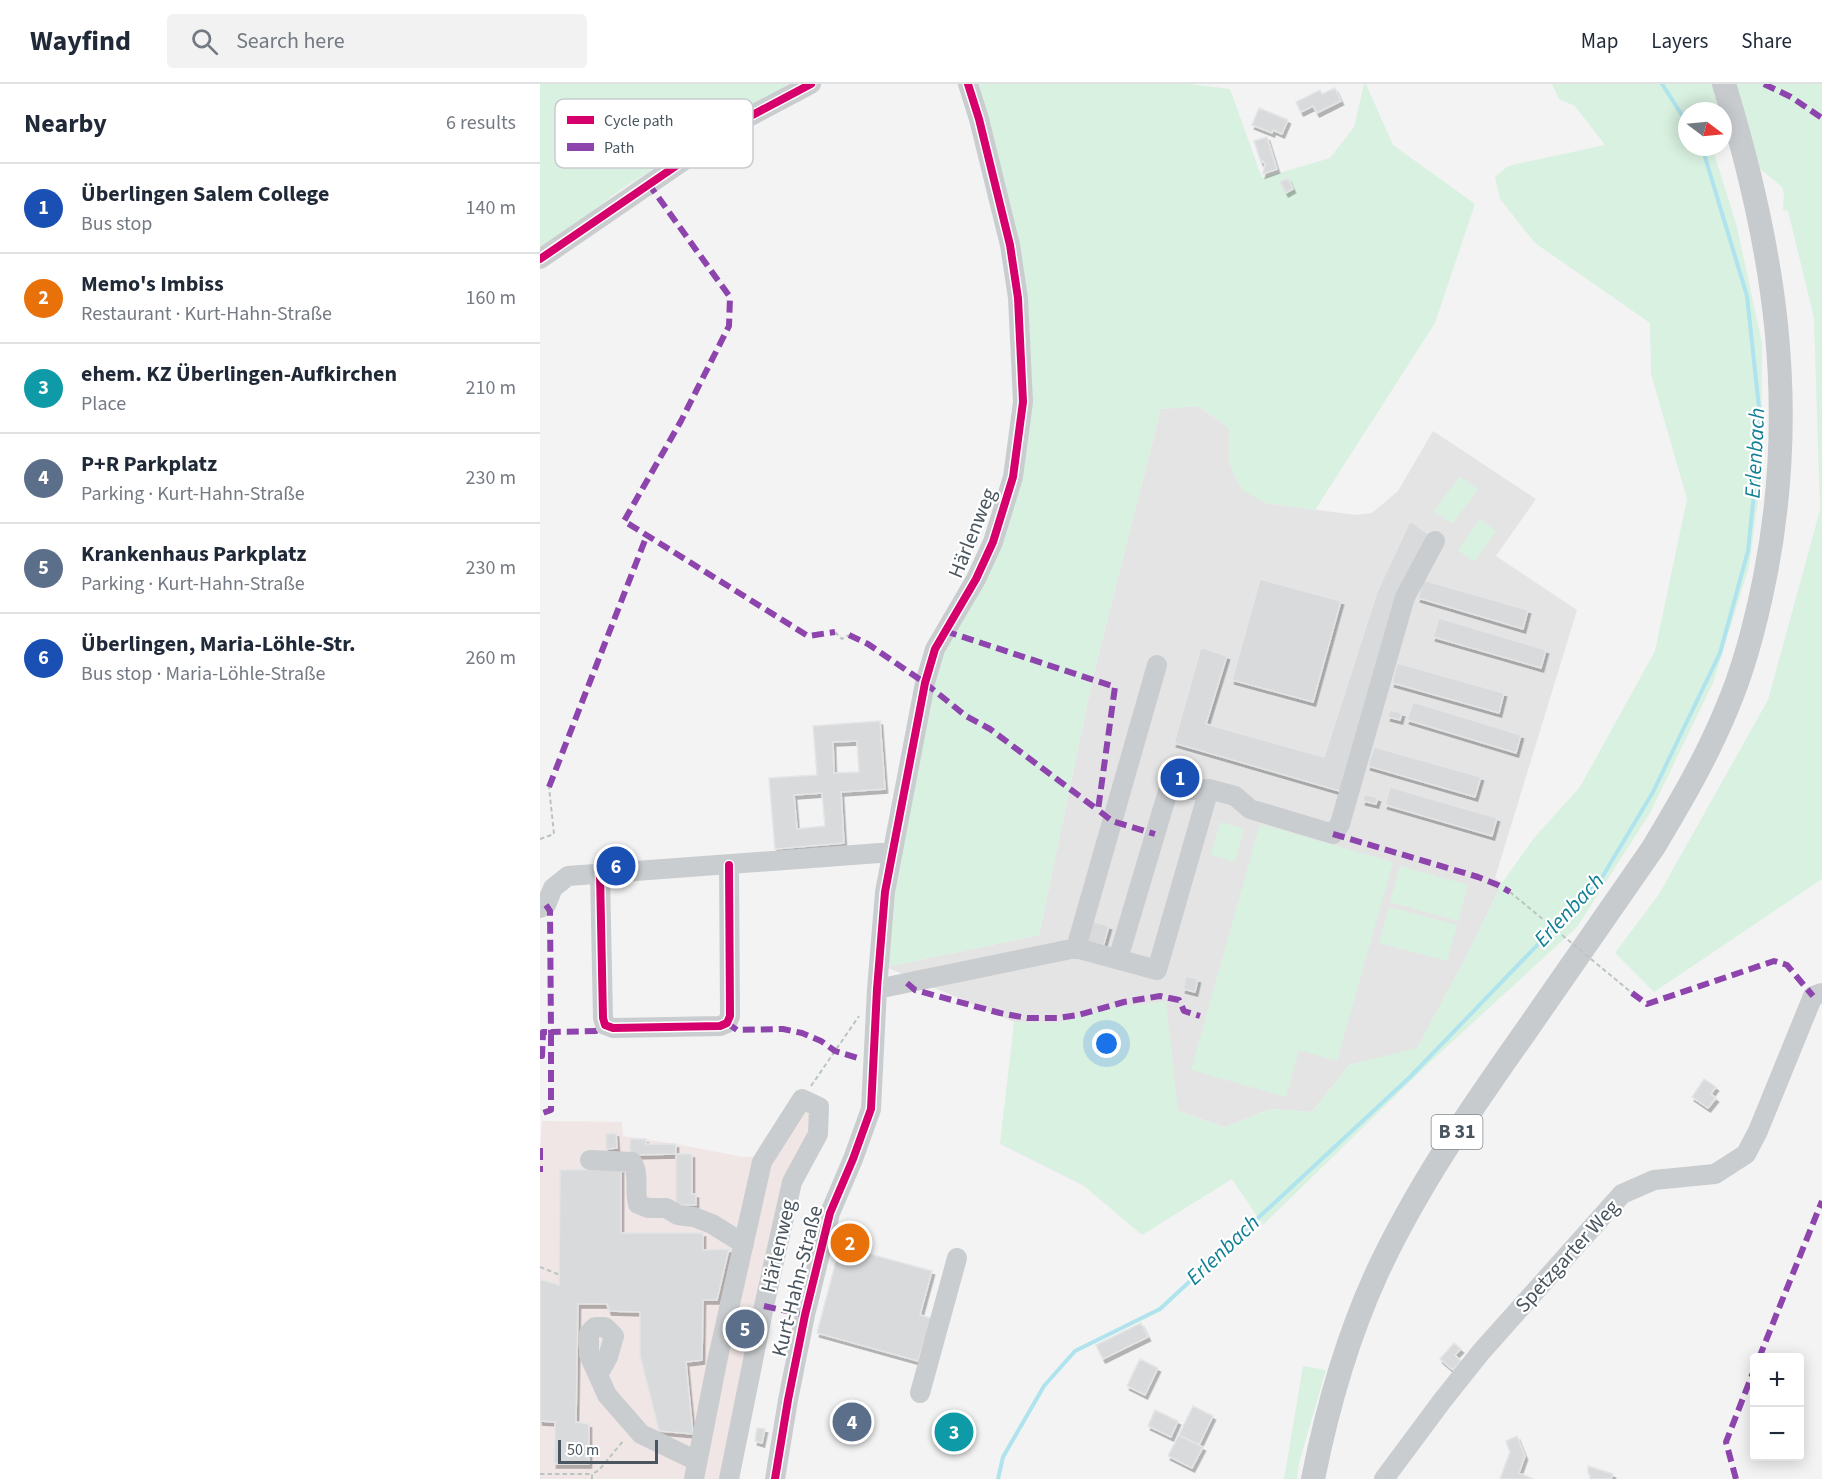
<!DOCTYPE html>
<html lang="en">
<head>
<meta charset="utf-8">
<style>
  :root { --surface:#fff; --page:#f2f2f3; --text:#1f2937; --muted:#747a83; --line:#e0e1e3; --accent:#858d93 }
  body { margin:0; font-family:"Source Sans 3",sans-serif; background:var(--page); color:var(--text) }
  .controls { position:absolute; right:18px; bottom:18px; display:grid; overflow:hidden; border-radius:6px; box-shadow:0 3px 15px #0003 }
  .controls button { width:54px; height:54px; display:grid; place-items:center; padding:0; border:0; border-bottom:2px solid var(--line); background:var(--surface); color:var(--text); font:30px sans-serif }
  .compass { position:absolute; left:1138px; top:18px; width:54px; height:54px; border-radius:50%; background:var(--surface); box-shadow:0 3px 15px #0003; rotate:106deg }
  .scale { position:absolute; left:18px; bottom:15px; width:100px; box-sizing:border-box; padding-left:6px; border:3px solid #4a565f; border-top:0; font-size:16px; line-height:21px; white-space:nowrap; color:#4a565f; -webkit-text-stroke:4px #fff; paint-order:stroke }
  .you { position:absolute; left:567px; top:960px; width:21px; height:21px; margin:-15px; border:4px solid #fff; border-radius:50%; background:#1a73e8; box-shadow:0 0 0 9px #1a73e833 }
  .badge { display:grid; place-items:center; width:39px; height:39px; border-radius:50%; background:var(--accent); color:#fff; font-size:20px; font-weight:700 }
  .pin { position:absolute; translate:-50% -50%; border:3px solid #fff; box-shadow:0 2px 6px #0006 }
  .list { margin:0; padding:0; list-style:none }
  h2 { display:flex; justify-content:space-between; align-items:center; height:78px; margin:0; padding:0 24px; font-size:26px }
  h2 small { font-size:20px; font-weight:400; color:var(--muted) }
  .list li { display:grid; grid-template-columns:39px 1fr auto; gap:18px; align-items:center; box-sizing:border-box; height:90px; padding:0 24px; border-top:2px solid var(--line) }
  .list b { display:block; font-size:22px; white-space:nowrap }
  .list p { margin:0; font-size:20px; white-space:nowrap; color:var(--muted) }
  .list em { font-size:20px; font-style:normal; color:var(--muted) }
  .icon { flex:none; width:33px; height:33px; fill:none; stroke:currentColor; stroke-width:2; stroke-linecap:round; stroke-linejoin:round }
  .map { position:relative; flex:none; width:1282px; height:1395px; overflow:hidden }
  header { display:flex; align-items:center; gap:36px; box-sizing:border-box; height:84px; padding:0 30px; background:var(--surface); border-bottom:2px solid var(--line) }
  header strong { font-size:28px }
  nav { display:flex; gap:33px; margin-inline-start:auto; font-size:21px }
  .search { width:420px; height:54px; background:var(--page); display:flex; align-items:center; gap:15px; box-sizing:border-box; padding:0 21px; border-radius:6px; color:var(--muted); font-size:22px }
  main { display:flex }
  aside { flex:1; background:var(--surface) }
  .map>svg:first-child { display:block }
  .education { fill:#e5e4e5 }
  .medical { fill:#f0e6e5 }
  .green { fill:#d9f1e1 }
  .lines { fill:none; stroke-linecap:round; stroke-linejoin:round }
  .stream { stroke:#afe3ed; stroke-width:4 }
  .building { fill:#d9dadb; stroke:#e4e5e6; stroke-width:1.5; fill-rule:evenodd; filter:url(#shadow) }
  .path { stroke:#bac5c1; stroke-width:2; stroke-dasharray:4.5 3; stroke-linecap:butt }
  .minor { stroke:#cacdcf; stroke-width:20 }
  .major { stroke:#c8cbce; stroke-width:24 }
  .path-bridge { stroke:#bac5c1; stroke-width:2; stroke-dasharray:4.5 3; stroke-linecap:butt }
  .quiet { stroke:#8e44ad; stroke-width:6; stroke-dasharray:12 6; stroke-linecap:butt }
  .cycleway-casing { stroke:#fff; stroke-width:11 }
  .cycleway { stroke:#d6006c; stroke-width:8 }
  .labels { text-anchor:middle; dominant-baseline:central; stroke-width:4.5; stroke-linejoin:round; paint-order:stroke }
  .shield { fill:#fff; stroke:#80898f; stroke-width:1.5 }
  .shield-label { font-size:20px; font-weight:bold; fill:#4a565f }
  .street-label { font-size:21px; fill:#4a565f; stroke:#fff }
  .water-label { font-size:22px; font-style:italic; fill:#117f94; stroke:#fff }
  .key { fill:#fff; stroke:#c9cccf; stroke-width:1.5 }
  .key-label { font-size:16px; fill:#4a565f }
</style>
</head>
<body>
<header>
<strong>Wayfind</strong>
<div class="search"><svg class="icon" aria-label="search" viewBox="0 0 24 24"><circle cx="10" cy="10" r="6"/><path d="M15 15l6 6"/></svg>Search here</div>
<nav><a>Map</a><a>Layers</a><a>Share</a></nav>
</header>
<main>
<aside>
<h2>Nearby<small>6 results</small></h2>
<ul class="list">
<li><span class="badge" style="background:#1a4fb4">1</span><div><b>Überlingen Salem College</b><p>Bus stop</p></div><em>140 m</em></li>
<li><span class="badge" style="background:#e8710a">2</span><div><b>Memo's Imbiss</b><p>Restaurant · Kurt-Hahn-Straße</p></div><em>160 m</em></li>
<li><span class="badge" style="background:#0f9aa8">3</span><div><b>ehem. KZ Überlingen-Aufkirchen</b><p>Place</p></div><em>210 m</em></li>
<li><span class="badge" style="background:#5c6f8a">4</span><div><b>P+R Parkplatz</b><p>Parking · Kurt-Hahn-Straße</p></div><em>230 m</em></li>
<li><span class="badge" style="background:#5c6f8a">5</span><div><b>Krankenhaus Parkplatz</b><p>Parking · Kurt-Hahn-Straße</p></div><em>230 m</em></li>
<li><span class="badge" style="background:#1a4fb4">6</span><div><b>Überlingen, Maria-Löhle-Str.</b><p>Bus stop · Maria-Löhle-Straße</p></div><em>260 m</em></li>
</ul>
</aside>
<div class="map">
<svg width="1282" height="1395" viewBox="0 0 1282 1395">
  <defs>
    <filter id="shadow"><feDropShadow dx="2.5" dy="4" stdDeviation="0" flood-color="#0004"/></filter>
  </defs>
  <rect width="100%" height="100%" fill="#f3f3f3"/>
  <path class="education" d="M658,322L689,344V379L725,419L816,431L832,429L858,407L893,347L996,415L956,472L1037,526L955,794L962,799L926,873L877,965L809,981L772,1028L730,1025L685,1043L638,1027L566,925L519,939L474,938L346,883L499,851L554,588L621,325Z"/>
  <path class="medical" d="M263,1007L289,1018L285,1052L260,1099L195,1395H0V1073L2,1037L82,1038L83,1052L136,1060L203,1073H220Z"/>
  <path class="green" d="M0,0H248L80,106L0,169Z
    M433,0H649L690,5L722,94L790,74L814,43L824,0H826L853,61L935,120L895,239L775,426L725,419L701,405L689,379V344L658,322L621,325L554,588L499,851L346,883L354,797L394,584L420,541L490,326Z
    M1012,0H1282V795L1114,908L1075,869L1119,810L1228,616L1280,426L1274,234L1248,127L1243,126L1244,110L1242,103L1183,55V27H1147V63H1172L1197,143L1222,259L1221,394L1209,483L1173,599L1110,729L1037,843L887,981L723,1141L692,1095L602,1151L544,1102L460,1060L474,938L519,939L566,925L626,917L638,1027L685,1043L730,1025L772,1028L809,981L877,964L926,873L962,799L994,754L1040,703L1115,567L1147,415L1111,290L1110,239L995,159L960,115L955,93L968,82L1065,61L1035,22L1019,15Z
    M920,392L938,406L912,440L894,427Z
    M940,435L956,447L934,478L918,466Z
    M680,738L704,745L695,778L671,771Z
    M720,740L853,778L797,977L759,966L746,1013L651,986Z
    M860,782L928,801L918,837L850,818Z
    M849,823L917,841L907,877L839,859Z
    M763,1282L786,1286L759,1379L757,1395H744Z"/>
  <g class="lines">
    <path class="stream" d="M1122,0L1147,39
      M458,1395L463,1373L504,1302L535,1267L620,1225L870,993L1061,795L1113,708L1180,569L1208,467L1221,342L1207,212L1162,63"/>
  </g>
  <path class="building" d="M795,4L801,17L777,29L773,22L761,28L756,18L780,6L782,10Z
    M719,24L748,36L742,50L733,46L732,49L712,41Z
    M727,53L737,85L723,90L725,80L723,77L721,78L714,57Z
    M748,94L753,105L746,109L740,98Z
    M870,437L891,452L803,708L634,659L661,563L687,572L666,640L784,673L837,508Z
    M720,495L801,517L773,618L692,596Z
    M883,496L988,526L983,545L878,514Z
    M899,534L1006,566L1001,584L893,553Z
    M857,579L964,609L959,629L852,599Z
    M873,618L981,651L976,669L867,636Z
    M850,626L862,629L860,636L848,633Z
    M340,637L345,705L301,708L304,759L235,765L229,694L277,691L273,642ZM317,657L319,688L294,689L293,658ZM282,709L285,742L257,745L254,711Z
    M834,663L941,693L935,713L828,682Z
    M850,703L957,734L952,752L845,721Z
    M825,710L838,714L836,720L823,717Z
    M548,836L569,842L563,863L541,857Z
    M646,892L658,895L655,908L643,905Z
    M1164,995L1176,1003L1171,1010L1176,1014L1168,1024L1152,1013Z
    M76,1049L77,1064L66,1065V1050Z
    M90,1055H106V1060H136V1070L90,1071Z
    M136,1070H152V1110H156V1121H136Z
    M81,1085V1149H163V1166L189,1165L177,1216H163L162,1276L146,1278L153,1350L119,1347L100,1272V1228L69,1227L67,1220H38L36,1338L49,1340V1380H14L15,1338L0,1337V1195L19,1201L20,1086Z
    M300,1162L392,1187L380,1231L394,1235L388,1259L384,1258L378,1277L277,1249Z
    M601,1239L608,1253L563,1275L556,1261Z
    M914,1259L921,1265L915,1271L921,1277L913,1286L900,1275Z
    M600,1275L618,1284L605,1311L587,1302Z
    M653,1322L673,1332L659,1361L639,1351Z
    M615,1326L638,1337L631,1353L608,1342Z
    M217,1344L225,1345L222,1359L215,1357Z
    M639,1351L663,1363L652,1384L628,1372Z
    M977,1352L985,1372L979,1389L993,1395H960L970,1368L966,1357Z
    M1048,1382L1073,1390L1071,1395H1053L1048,1389Z"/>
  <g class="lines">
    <path class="path" d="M295,548L302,555L309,551
      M0,755L14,750L9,703
      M271,1002L319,932
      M0,1183L20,1191
      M0,1390H52
      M52,1395V1390L59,1386L84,1356"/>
    <path class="minor" d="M0,175L203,36L271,0
      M60,789L63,934L65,941L73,944L180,942L187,939L190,932L189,781
      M0,824L6,821L13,804L28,792L353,768
      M536,864L617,581
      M578,875L628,707L669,705L695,712L710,725L793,750L800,740L865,513L895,457
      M337,905L536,864L617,886L669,705
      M50,1076L92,1078C100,1090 94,1106 98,1120L108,1124H126L138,1131L154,1133L172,1140L204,1160
      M58,1291L68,1273L74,1252L65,1243H55L49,1249V1271L67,1311L101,1350L157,1377
      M380,1309L417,1174
      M154,1395L177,1278L222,1078L262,1015L279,1023L278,1050L252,1098L224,1222L189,1395
      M235,1395L248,1316L265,1231L290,1129L313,1075L331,1025L337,905L345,808L385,599L395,565L436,495L453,458L473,393L483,318L478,214L470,161L439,35L428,0
      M844,1395L902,1317L941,1268L1082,1110L1114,1096L1175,1090L1206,1070L1218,1047L1273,912L1282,909"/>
    <path class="major" d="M773,1395C787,1325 806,1257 836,1191C876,1104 931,1025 986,947C1028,886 1071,825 1113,764C1140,719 1167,673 1187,624C1205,582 1216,538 1225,493C1259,321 1235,166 1184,0"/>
    <path class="path-bridge" d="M970,808L1092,909"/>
    <path class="quiet" d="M1224,0L1251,13L1282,34
      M108,99L190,213L189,242L141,337L84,437L268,552L295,548
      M405,547L575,603L558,726L572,737L615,750
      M309,551L328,560L385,599L426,632L450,645L558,726
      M9,703L107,451
      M793,750L938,793L958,801L970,808
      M6,821L10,827L11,948L56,947L65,941
      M367,899L375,906L460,929L487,934H518L538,931L584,918L620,912L639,916L644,927L660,932
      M1092,909L1107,920L1234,877L1247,881L1273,912
      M187,939L197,946L243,945L262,949L281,957L295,967L318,974
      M0,972H2L3,948H11V1026L0,1030
      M0,1064V1088
      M224,1222L265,1231
      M1219,1274L1282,1117
      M1196,1395L1186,1358L1214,1286"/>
    <g class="cycleway-casing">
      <path id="cycleway" d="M0,175L203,36L271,0
        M60,789L63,934L65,941L73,944L180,942L187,939L190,932L189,781
        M235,1395L248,1316L265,1231L290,1129L313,1075L331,1025L337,905L345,808L385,599L395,565L436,495L453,458L473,393L483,318L478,214L470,161L439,35L428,0"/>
    </g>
    <use href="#cycleway" class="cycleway"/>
  </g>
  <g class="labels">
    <rect class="shield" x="891.5" y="1031" width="51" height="34" rx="4.5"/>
    <g class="shield-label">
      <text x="917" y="1048">B 31</text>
    </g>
    <g class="street-label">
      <text transform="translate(432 449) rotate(-68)">Härlenweg</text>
      <text transform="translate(238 1162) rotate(-77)">Härlenweg</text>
      <text transform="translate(1027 1172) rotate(-48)">Spetzgarter Weg</text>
      <text transform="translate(257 1197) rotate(-76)">Kurt-Hahn-Straße</text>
    </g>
    <g class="water-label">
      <text transform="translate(1215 369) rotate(-87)">Erlenbach</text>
      <text transform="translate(1029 826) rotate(-47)">Erlenbach</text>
      <text transform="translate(683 1166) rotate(-43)">Erlenbach</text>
    </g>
  </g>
  <rect x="15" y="15" width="198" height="69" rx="9" class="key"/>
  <rect x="27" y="32" width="27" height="8" fill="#d6006c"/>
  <rect x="27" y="59" width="27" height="8" fill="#8e44ad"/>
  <g class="key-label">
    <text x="64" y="42">Cycle path</text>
    <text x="64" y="69">Path</text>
  </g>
</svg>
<div class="controls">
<button>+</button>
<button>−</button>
</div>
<svg class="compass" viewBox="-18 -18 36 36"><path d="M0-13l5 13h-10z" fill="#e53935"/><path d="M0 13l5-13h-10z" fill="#747a83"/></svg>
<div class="scale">50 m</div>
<div class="you"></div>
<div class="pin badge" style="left:640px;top:694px;background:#1a4fb4">1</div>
<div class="pin badge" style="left:310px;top:1159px;background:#e8710a">2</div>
<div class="pin badge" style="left:414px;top:1348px;background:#0f9aa8">3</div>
<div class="pin badge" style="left:312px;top:1338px;background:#5c6f8a">4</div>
<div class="pin badge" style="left:205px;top:1245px;background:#5c6f8a">5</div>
<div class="pin badge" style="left:76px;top:782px;background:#1a4fb4">6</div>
</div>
</main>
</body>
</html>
